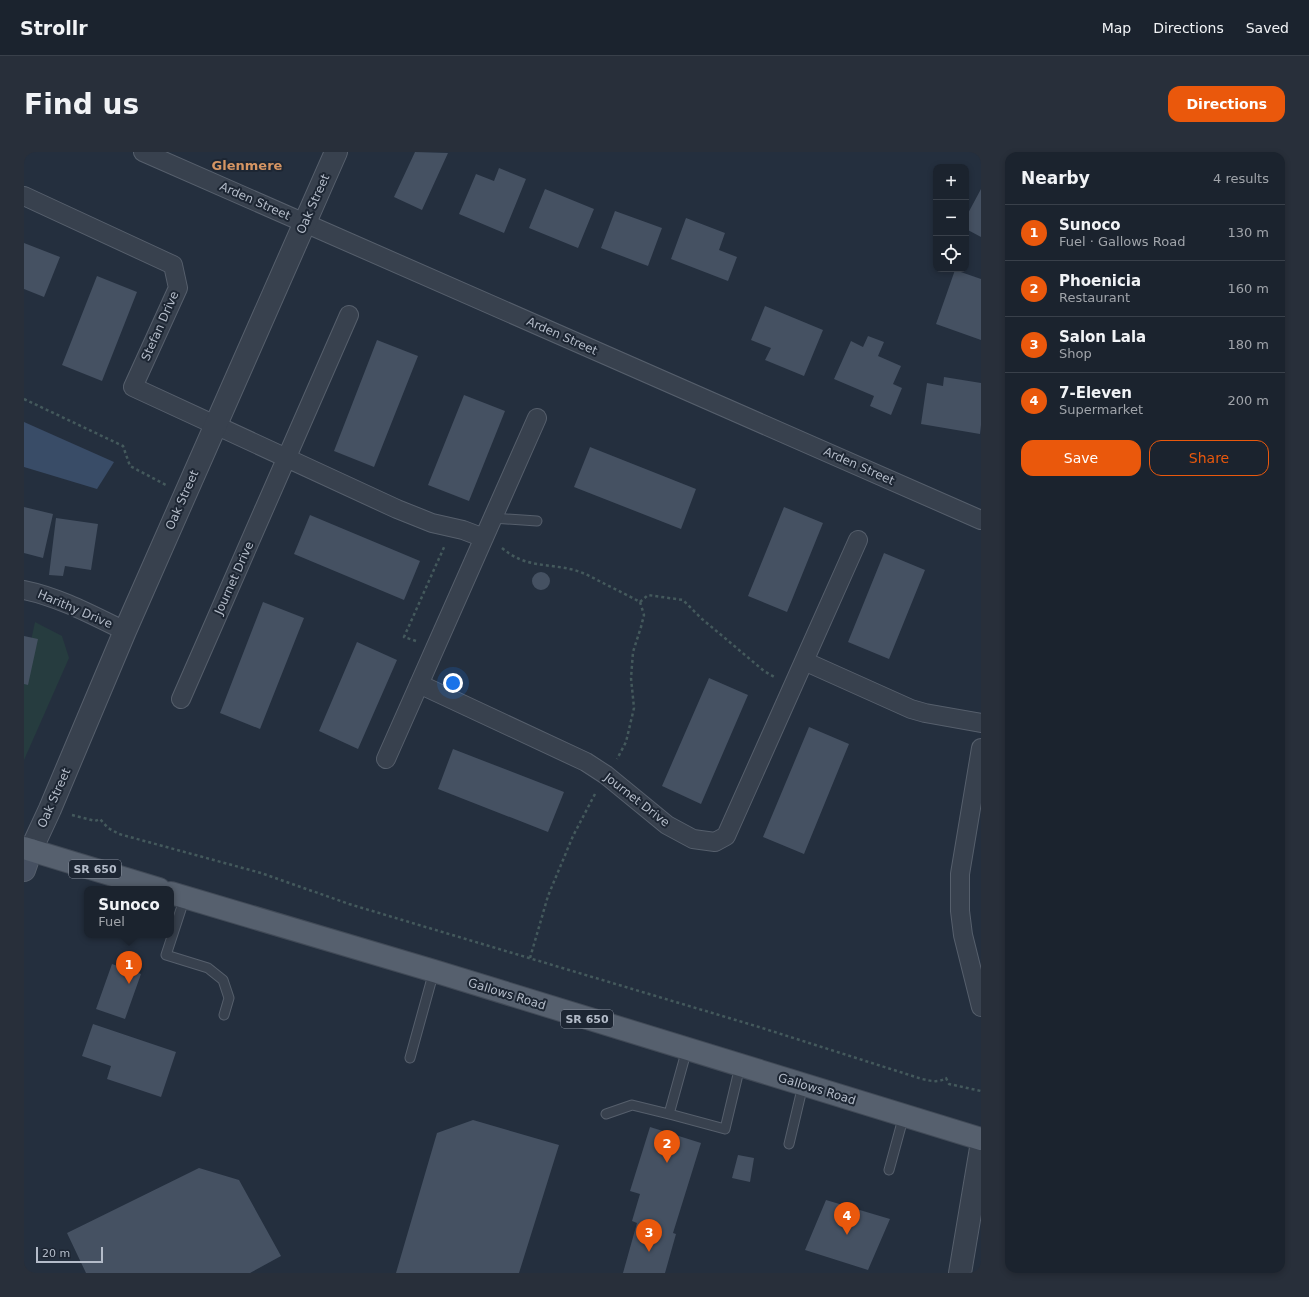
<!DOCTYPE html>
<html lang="en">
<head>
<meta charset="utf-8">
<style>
  :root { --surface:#1b232e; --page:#282f3a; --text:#f1f3f6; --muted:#a0a4aa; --line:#39404a; --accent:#ea580c }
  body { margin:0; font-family:"DejaVu Sans",sans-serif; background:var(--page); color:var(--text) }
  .controls { position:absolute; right:12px; top:12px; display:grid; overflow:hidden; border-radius:8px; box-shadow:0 2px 6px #0003 }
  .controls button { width:36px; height:36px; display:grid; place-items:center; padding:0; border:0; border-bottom:1px solid var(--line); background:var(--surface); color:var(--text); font:20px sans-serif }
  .scale { position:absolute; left:12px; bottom:10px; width:67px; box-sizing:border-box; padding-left:4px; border:2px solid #b4bcc9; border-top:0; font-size:11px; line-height:14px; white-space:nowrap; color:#b4bcc9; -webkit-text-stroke:3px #1d2633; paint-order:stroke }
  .you { position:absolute; left:429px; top:531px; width:14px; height:14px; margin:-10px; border:3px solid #fff; border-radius:50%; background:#1a73e8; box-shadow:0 0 0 6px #1a73e833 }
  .badge { display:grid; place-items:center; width:26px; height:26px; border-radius:50%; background:var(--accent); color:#fff; font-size:13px; font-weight:700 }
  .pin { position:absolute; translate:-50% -33px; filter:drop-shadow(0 1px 2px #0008) }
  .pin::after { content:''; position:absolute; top:21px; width:14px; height:12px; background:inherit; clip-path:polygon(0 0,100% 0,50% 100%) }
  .popup { position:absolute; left:60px; top:734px; width:90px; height:52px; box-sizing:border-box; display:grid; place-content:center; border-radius:8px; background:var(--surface); filter:drop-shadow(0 1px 3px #0005); font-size:13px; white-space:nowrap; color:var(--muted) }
  .popup b { font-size:15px; color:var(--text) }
  .popup::after { content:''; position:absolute; left:50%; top:100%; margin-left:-8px; border:8px solid transparent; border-top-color:var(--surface) }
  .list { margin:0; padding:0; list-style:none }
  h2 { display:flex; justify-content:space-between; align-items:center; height:52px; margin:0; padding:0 16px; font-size:17px }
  h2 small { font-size:13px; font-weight:400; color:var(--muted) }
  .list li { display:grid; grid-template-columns:26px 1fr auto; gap:12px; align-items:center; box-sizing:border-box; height:56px; padding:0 16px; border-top:1px solid var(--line) }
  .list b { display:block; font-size:15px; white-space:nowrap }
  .list p { margin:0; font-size:13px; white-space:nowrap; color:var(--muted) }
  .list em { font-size:13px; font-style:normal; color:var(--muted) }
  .actions { display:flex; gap:8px; padding:12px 16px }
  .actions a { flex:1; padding:9px 0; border:1px solid var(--accent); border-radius:12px; text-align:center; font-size:14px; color:var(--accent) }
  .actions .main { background:var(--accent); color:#fff }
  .icon { flex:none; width:22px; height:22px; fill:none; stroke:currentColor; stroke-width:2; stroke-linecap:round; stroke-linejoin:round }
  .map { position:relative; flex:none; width:957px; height:1121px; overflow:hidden; border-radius:12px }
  header { display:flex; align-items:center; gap:24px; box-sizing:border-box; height:56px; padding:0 20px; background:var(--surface); border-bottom:1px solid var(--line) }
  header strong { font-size:19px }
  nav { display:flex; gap:22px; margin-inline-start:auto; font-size:14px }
  .intro { display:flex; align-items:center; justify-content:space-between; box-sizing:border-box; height:96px; padding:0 24px }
  h1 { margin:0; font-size:28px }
  .button { padding:10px 18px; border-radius:12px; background:var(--accent); color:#fff; font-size:14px; font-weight:700 }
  main { display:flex; gap:24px; padding:0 24px }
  aside { flex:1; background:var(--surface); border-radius:12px; box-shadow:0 2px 6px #0003 }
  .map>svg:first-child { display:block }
  .green { fill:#263c3f }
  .water { fill:#394c67 }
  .building { fill:#455162 }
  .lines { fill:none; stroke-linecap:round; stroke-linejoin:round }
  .service-casing { stroke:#565f6c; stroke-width:11 }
  .minor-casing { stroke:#565f6c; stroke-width:20 }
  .tertiary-casing { stroke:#565f6c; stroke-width:24 }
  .secondary-casing { stroke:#565f6c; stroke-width:24 }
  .primary-casing { stroke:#414a57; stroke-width:24 }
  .path { stroke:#44595c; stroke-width:2.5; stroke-dasharray:3 3; stroke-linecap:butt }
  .service { stroke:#38414e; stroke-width:9 }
  .minor { stroke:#38414e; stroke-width:18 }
  .tertiary { stroke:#38414e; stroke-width:22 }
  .secondary { stroke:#465061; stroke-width:22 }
  .primary { stroke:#56606e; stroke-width:22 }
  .labels { text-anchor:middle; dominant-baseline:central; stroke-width:4; stroke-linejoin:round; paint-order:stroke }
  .shield { fill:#1d2633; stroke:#878f9c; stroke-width:1 }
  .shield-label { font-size:11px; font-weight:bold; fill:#b4bcc9 }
  .street-label { font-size:12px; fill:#b4bcc9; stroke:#1d2633 }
  .neighbourhood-label { font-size:13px; font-weight:bold; fill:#d59563; stroke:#1d2633 }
</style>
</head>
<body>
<header>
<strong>Strollr</strong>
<nav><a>Map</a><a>Directions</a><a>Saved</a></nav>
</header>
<div class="intro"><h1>Find us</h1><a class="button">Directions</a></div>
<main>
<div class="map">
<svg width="957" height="1121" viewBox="0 0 957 1121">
  <rect width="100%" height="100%" fill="#242f3e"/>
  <path class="green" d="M11,470L38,484L45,506L0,608V521Z"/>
  <path class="water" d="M0,270L90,310L73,337L0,315Z"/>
  <path class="building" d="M391,0L424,1L398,58L370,45Z
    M475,16L502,27L480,81L435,62L452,22L470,29Z
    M521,37L570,57L554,96L505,76Z
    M957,37V85L942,77V65Z
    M591,59L638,76L624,114L577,96Z
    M662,66L701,81L695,98L713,105L704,129L647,107Z
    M0,91L36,105L20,145L0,137Z
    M931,118L957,127V188L912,172Z
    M73,124L113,140L78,229L38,213Z
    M741,154L799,178L780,224L741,208L747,196L727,188Z
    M844,184L860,190L854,204L877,214L869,232L878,236L867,263L846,254L850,244L810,227L827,189L839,195Z
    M353,188L394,204L350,315L310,299Z
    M920,225L957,231V273L956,282L897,272L903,231L919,234Z
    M440,243L481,259L445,349L404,333Z
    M566,295L672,337L657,377L550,335Z
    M0,355L29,362L19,406L0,401Z
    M760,355L799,371L763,460L724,444Z
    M286,363L396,409L380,448L270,402Z
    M32,366L74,372L67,418L41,414L39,424L25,423Z
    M860,401L901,418L865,507L824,490Z
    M508 429a9 9 0 1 1 18 0a9 9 0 1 1-18 0Z
    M239,450L280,466L236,577L196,561Z
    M0,484L14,487L4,533L0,532Z
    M333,490L373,508L334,597L295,579Z
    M685,526L724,543L677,652L638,634Z
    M785,575L825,592L780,702L739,685Z
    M429,597L540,640L524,680L414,637Z
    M88,812L117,822L101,867L72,857Z
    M69,872L152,900L137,945L83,927L87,914L58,904Z
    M449,968L535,993L495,1121H372L413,981Z
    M626,975L677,991L649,1081L652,1082L641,1121H599L613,1071L608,1069L616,1042L606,1039Z
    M714,1003L730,1006L726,1030L708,1026Z
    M175,1016L215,1028L257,1104L226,1121H62L43,1081Z
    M802,1048L866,1067L844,1118L781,1098Z"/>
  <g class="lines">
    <g class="service-casing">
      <path id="service" d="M469,366L513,369
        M161,745L142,803L184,816L199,828L205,846L200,863
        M386,906L410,819
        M582,962L608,953L649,963L701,977L716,914
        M645,962L663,897
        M765,992L779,933
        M865,1018L880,963"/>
    </g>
    <g class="minor-casing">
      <path id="minor" d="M119,0L957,368
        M0,44L149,113L154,136L109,235L373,357L408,371L439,378L460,386
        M0,438C35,445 68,463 101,479
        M780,509L887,557L901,561L957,571
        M395,532L562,610L582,623L643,673L669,687L691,690L702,684L834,388
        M157,547L325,163
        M957,596L936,722V759L939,783L957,855
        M362,607L513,266"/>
    </g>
    <g class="tertiary-casing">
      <path id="tertiary" d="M7,698L26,657L101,479L312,0
        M936,1121L957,996"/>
    </g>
    <g class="secondary-casing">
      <path id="secondary" d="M0,718L7,698"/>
    </g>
    <g class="primary-casing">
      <path id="primary" d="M0,696L135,737
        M147,741L410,819L957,987"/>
    </g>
    <path class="path" d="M0,247L99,294L106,314L142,333
      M478,396C501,416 523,411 550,418C561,421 571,427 581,432C593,438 605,444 616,450L620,463L617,475L609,500L607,526L610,556L602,590L593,607
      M616,450L624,443L659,448L678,467L702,487L740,519L752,526
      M392,489L380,485L421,393
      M48,663L71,669L76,667L84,676L95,682L237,721L325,752L735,875L898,927C907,929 914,931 922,926L925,932L957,939
      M506,806L524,744L549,684L572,640"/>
    <use href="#service" class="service"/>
    <use href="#minor" class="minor"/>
    <use href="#tertiary" class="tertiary"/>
    <use href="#secondary" class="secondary"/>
    <use href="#primary" class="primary"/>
  </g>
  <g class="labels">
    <g class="shield">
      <rect x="45" y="708" width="52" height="18" rx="3"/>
      <rect x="537" y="858" width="52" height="18" rx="3"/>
    </g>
    <g class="shield-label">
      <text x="71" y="717">SR 650</text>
      <text x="563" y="867">SR 650</text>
    </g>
    <g class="street-label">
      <text transform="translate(231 49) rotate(24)">Arden Street</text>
      <text transform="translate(289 52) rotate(-66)">Oak Street</text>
      <text transform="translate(136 174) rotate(-66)">Stefan Drive</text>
      <text transform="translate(538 184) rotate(24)">Arden Street</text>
      <text transform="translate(835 314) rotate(24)">Arden Street</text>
      <text transform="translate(158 348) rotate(-66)">Oak Street</text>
      <text transform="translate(210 426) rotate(-66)">Journet Drive</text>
      <text transform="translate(51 457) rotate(23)">Harithy Drive</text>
      <text transform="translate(30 646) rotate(-66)">Oak Street</text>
      <text transform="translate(613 648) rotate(38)">Journet Drive</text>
      <text transform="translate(483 842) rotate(17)">Gallows Road</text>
      <text transform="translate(793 937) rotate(17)">Gallows Road</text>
    </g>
    <g class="neighbourhood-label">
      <text x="223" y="13">Glenmere</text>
    </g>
  </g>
</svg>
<div class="controls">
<button>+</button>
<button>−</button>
<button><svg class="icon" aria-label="locate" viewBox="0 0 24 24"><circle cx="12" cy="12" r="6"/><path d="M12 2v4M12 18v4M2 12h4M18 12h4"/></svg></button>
</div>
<div class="scale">20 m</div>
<div class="you"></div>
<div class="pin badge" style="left:105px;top:832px">1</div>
<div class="popup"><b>Sunoco</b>Fuel</div>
<div class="pin badge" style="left:643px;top:1011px">2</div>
<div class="pin badge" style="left:625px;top:1100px">3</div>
<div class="pin badge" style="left:823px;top:1083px">4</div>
</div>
<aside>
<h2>Nearby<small>4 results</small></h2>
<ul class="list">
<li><span class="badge">1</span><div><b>Sunoco</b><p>Fuel · Gallows Road</p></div><em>130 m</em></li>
<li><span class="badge">2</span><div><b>Phoenicia</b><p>Restaurant</p></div><em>160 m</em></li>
<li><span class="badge">3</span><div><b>Salon Lala</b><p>Shop</p></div><em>180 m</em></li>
<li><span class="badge">4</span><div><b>7-Eleven</b><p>Supermarket</p></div><em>200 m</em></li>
</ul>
<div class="actions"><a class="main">Save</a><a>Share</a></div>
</aside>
</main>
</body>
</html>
